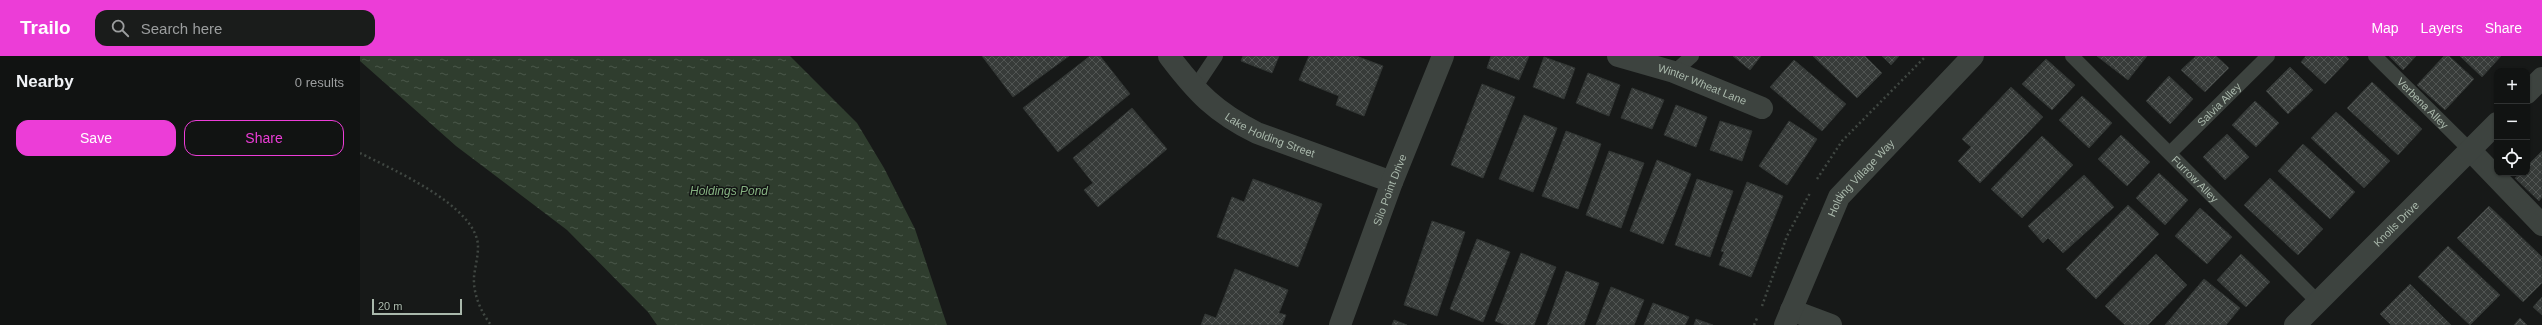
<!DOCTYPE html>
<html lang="en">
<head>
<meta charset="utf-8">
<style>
  :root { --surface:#111312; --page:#1a1c1b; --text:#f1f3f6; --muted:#9c9e9f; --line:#303232; --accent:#ec3dd7 }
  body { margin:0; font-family:Helvetica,sans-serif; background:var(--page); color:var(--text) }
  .controls { position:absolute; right:12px; top:12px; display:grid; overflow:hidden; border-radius:8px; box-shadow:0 1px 3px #0004 }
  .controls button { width:36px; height:36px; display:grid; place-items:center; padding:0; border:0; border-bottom:1px solid var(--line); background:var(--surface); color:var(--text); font:20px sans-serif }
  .scale { position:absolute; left:12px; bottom:10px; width:90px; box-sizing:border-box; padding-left:4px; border:2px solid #aab9ac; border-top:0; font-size:11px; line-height:14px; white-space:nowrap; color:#aab9ac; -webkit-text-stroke:3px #121413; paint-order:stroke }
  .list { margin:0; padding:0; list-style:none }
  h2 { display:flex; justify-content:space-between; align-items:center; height:52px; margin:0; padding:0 16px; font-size:17px }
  h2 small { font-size:13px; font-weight:400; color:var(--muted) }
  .actions { display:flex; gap:8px; padding:12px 16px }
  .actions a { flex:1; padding:9px 0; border:1px solid var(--accent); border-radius:12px; text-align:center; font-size:14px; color:var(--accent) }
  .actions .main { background:var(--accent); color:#fff }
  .icon { flex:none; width:22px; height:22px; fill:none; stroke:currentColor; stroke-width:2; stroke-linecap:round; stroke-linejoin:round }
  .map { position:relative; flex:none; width:2182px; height:269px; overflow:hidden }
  header { display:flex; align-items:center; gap:24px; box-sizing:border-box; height:56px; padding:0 20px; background:var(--accent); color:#fff }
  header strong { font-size:19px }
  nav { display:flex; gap:22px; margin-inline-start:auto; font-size:14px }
  .search { width:280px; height:36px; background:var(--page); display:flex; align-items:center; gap:10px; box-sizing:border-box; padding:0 14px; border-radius:12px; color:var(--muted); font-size:15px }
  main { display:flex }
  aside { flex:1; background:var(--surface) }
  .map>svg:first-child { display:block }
  .water { fill:url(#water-ripples) }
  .building { fill:url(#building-cross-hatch); stroke:#313533 }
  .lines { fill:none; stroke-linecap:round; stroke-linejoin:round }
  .path { stroke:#404742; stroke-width:2.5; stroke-dasharray:2 3; stroke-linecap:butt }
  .service { stroke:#3d433f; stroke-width:14 }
  .minor { stroke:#3d433f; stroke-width:22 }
  .labels { text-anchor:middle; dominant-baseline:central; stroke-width:3; stroke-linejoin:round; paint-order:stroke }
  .street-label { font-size:11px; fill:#aab9ac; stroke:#121413 }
  .water-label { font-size:12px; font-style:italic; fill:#86b282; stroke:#121413 }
</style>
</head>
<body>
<header>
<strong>Trailo</strong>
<div class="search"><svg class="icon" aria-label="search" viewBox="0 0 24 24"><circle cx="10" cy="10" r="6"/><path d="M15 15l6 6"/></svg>Search here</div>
<nav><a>Map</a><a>Layers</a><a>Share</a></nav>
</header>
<main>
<aside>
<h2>Nearby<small>0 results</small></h2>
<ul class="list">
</ul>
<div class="actions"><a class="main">Save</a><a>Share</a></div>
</aside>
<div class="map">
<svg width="2182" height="269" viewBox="0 0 2182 269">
  <defs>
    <pattern id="water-ripples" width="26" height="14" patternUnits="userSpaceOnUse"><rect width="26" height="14" fill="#2f3d2e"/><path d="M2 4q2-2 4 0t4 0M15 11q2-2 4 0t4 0" fill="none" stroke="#4a574a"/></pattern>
    <pattern id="building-cross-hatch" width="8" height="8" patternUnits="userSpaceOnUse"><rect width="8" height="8" fill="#373b39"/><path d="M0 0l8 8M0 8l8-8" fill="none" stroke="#515553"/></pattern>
  </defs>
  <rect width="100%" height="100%" fill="#171918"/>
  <path class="water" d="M0,0H430L497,67L524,112L555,173L587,269H297L288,256L207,174L96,90L0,5Z"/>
  <path class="building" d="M622,0H709L653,41Z
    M730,0H740L770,38L698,96L663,52Z
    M883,0H919L912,17L881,5Z
    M949,0H996L1023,10L1004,60L976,49L979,40L939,24Z
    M1131,0H1169L1159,24L1127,12Z
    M1373,0H1401L1390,14Z
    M1453,0H1505L1522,17L1497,42Z
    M1522,0H1539L1531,9Z
    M1737,0H1787L1768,24Z
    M1836,0H1856L1869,12L1845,36L1821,14Z
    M1946,0H1986L1989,3L1965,28L1941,6Z
    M2029,0H2056L2043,14Z
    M2084,0H2089L2114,23L2085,54L2057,29Z
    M2100,0H2141L2122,21Z
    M1184,1L1215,12L1204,43L1173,31Z
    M1686,3L1715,29L1692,54L1662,28Z
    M1434,4L1486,48L1462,75L1410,31Z
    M1930,11L1953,34L1928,58L1906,35Z
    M1228,17L1260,29L1249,60L1216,47Z
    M1809,20L1833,43L1810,68L1786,45Z
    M2012,26L2062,73L2038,99L1987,52Z
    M1122,28L1155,41L1123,122L1091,109Z
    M1651,31L1683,61L1620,127L1598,105L1611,91L1602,83Z
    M1272,32L1304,44L1292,73L1261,62Z
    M1722,40L1752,67L1729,92L1699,64Z
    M1895,45L1919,67L1896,91L1872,69Z
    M1316,49L1347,61L1336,91L1304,79Z
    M772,52L807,93L738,151L724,134L733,127L713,102Z
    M1976,56L2030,105L2004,132L1951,82Z
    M1164,59L1197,72L1173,136L1139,123Z
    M1360,65L1392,75L1382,105L1350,94Z
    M1429,65L1457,83L1427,129L1399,110Z
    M1206,75L1241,88L1218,153L1182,140Z
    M1867,78L1889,101L1865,124L1843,101Z
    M1761,79L1790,106L1767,130L1738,103Z
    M1682,80L1713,109L1662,162L1631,133Z
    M1943,88L1995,136L1970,163L1918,115Z
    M1249,95L1284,107L1261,172L1226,159Z
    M2182,95V141L2179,145L2155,122L2161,117H2167V110Z
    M1297,104L1331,118L1303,188L1270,175Z
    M1799,117L1828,144L1805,169L1776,142Z
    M1724,119L1754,151L1703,197L1688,182L1683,187L1668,170Z
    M1910,122L1963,173L1938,199L1884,149Z
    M893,123L962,148L938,211L857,181L872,141L884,146Z
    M1337,123L1373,135L1350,201L1315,189Z
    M1387,126L1423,140L1391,221L1359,209L1364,196L1361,195Z
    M1768,149L1799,178L1736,243L1706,213Z
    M2129,150L2182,201V227L2163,246L2097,182Z
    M1840,152L1872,181L1847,208L1815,180Z
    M1072,165L1105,176L1077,260L1044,249Z
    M1117,183L1150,196L1123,266L1090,253Z
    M2088,190L2140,239L2110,269L2058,221Z
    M1161,197L1196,211L1174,269H1146L1135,265Z
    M1796,198L1827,229L1788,269H1765L1745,250Z
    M1881,198L1910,226L1886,251L1857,224Z
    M875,213L928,234L919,257L926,259L922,269H841L845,258L856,262Z
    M1206,215L1239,227L1224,269H1187Z
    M1844,223L1880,252L1866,269H1805Z
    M2050,228L2091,269H2031L2020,258Z
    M1251,231L1284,244L1274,269H1236Z
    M2182,241V259L2173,251Z
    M1293,247L1329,261L1325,269H1284Z
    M2160,262L2167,269H2154Z
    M1336,263L1353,269H1334Z
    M1034,264L1047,269H1032Z"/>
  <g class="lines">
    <path class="path" d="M0,97C31,113 118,150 118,191C118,201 115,211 114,221C113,238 121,256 131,269
      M1457,123L1482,85L1566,0
      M1402,250L1427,180L1450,137
      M1394,269L1398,260"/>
    <g class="service">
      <path id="s1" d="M1712,0L1959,247"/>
      <path id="s2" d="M2015,0L2110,94"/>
      <path d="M1314,16L1332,0"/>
      <path d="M834,33L856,0"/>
      <path id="s3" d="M1810,97L1908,0"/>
    </g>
    <g class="minor">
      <path id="s4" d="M809,0C837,37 855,56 897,77L1032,126"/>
      <path id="s5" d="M1258,0L1314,16L1402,52"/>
      <path d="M2167,37L2182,22"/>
      <path d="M2110,94L2182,169"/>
      <path d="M1431,254L1471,269"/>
      <path id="s6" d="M980,269L1032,126L1083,0"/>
      <path id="s7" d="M1425,269L1479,141L1613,0"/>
      <path id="s8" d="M1935,269L2137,67"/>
    </g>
  </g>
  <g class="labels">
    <g class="street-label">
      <text stroke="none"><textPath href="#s5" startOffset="89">Winter Wheat Lane</textPath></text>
      <text stroke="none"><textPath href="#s2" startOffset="67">Verbena Alley</textPath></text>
      <text stroke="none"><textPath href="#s3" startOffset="69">Salvia Alley</textPath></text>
      <text stroke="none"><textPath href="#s4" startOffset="131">Lake Holding Street</textPath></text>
      <text stroke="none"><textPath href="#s7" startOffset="167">Holding Village Way</textPath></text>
      <text stroke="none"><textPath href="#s1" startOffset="174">Furrow Alley</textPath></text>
      <text stroke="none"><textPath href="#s6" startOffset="144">Silo Point Drive</textPath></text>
      <text stroke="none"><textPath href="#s8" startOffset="143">Knolls Drive</textPath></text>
    </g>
    <g class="water-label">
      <text x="369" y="135">Holdings Pond</text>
    </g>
  </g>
</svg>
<div class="controls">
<button>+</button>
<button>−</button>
<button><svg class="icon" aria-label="locate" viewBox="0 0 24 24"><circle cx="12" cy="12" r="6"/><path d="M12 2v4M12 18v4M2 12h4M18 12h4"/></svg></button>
</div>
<div class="scale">20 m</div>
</div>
</main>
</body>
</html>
